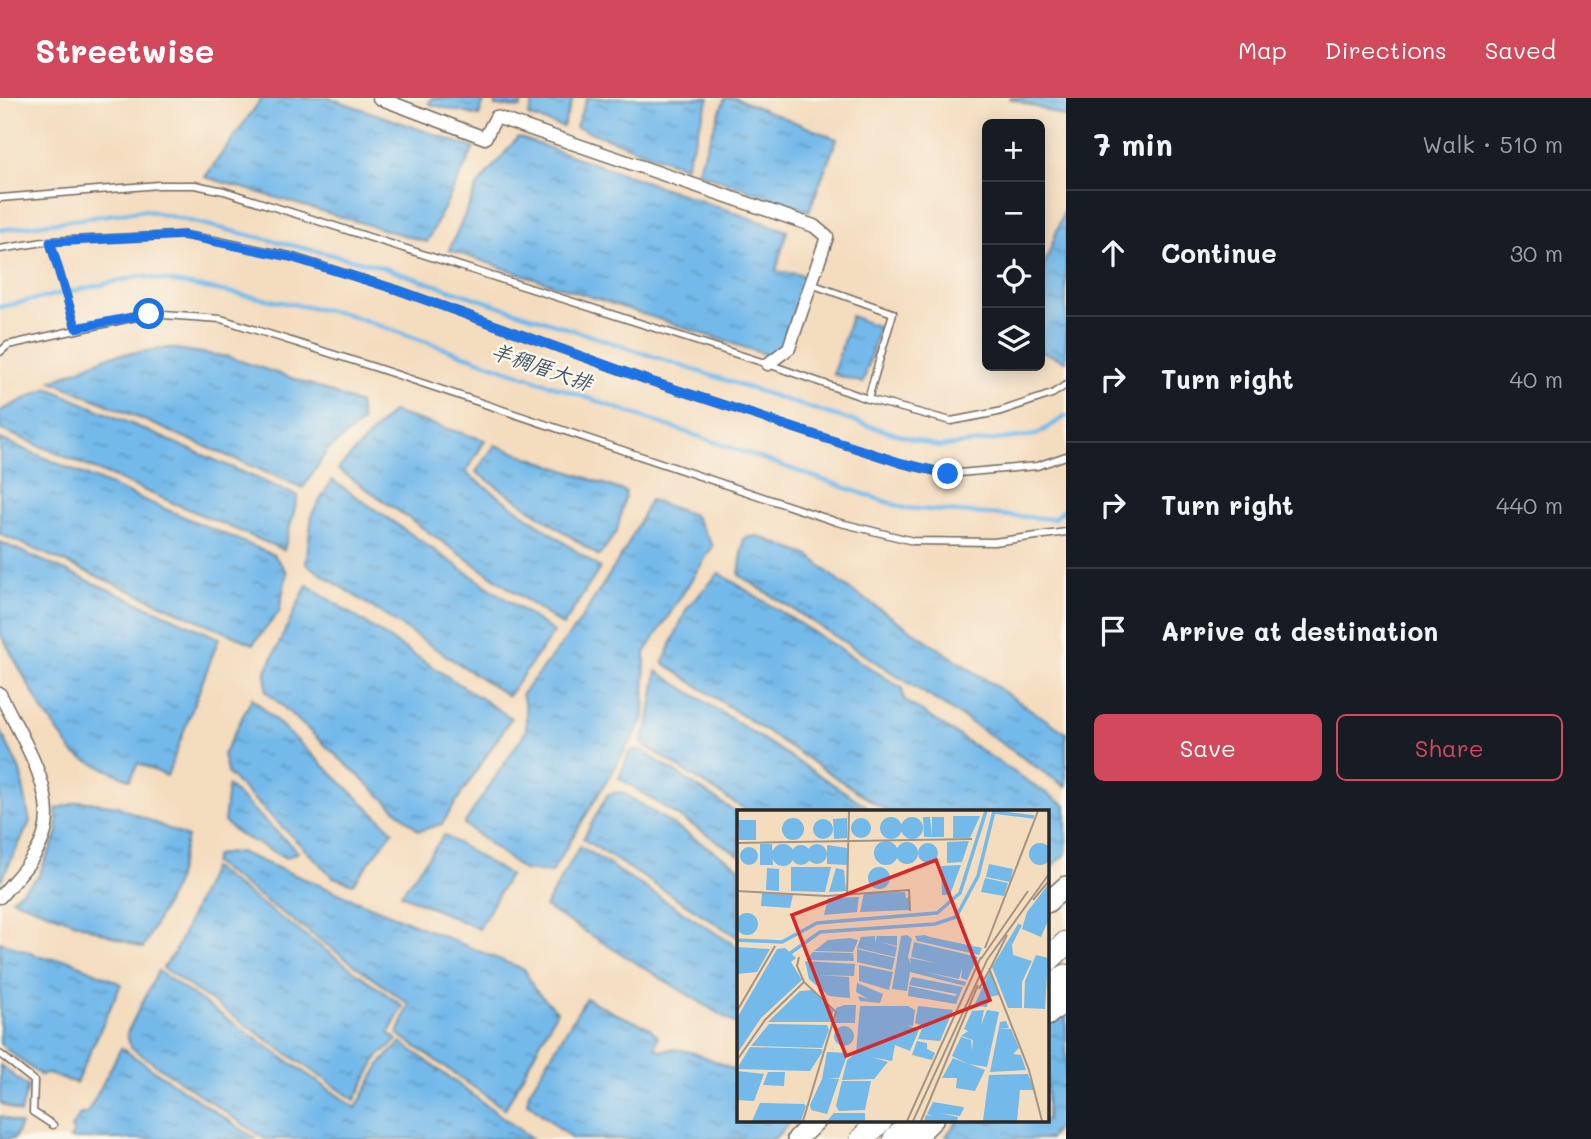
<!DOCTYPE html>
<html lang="en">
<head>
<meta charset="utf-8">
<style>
  :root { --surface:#171b24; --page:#242831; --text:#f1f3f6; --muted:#9ea1a6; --line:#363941; --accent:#d1495b }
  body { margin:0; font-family:Mali,"LXGW WenKai TC",sans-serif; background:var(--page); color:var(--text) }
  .controls { position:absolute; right:21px; top:21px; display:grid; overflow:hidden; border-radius:10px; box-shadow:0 4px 18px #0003 }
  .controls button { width:63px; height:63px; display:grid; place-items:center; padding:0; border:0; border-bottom:2px solid var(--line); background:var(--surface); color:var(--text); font:35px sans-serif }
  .stop { position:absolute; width:21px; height:21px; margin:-16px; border:5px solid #1a73e8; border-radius:50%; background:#fff }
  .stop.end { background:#1a73e8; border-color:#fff; box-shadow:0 2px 7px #0008 }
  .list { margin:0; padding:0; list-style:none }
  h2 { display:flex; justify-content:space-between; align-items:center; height:91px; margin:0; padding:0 28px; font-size:30px }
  h2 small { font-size:23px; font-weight:400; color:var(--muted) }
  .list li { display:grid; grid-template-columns:46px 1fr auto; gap:21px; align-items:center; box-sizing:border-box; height:126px; padding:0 28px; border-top:2px solid var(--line) }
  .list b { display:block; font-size:26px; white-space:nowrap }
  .list em { font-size:23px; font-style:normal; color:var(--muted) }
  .actions { display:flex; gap:14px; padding:21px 28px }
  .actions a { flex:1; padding:16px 0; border:2px solid var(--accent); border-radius:10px; text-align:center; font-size:24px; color:var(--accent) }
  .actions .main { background:var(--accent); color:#fff }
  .icon { flex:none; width:38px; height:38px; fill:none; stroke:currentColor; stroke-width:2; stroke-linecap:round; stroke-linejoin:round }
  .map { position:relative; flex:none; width:1066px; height:1041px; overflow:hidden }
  header { display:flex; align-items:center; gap:42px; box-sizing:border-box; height:98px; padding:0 35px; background:var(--accent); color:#fff }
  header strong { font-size:33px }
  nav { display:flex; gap:38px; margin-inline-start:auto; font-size:24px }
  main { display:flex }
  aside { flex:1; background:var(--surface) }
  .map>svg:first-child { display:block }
  .water { fill:url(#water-ripples); stroke:#4f728a; stroke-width:2 }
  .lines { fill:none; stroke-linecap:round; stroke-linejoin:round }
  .stream { stroke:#73b9ea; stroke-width:4.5 }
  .lane-casing { stroke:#71695e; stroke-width:9 }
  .street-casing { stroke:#71695e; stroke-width:15 }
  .primary-casing { stroke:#71695e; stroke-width:22 }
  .highway-casing { stroke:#71695e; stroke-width:25 }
  .lane { stroke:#fff; stroke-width:6 }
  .street { stroke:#fff; stroke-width:12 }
  .primary { stroke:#fff; stroke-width:19 }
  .highway { stroke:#fff; stroke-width:23 }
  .route { stroke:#1a73e8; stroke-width:9 }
  .labels { text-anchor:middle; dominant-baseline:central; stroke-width:5; stroke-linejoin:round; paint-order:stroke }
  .water-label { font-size:21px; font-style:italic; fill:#415664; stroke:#fbf7ec }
  .inset-river { fill:none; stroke:#73b9ea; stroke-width:3.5 }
  .inset-road { fill:none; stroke:#a49583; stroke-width:2 }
  .view { fill:#d62828; fill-opacity:0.15; stroke:#d62828; stroke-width:3.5 }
  .inset-edge { fill:none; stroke:#2b2b2b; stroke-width:3.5 }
</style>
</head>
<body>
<header>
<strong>Streetwise</strong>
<nav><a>Map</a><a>Directions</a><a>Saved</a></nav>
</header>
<main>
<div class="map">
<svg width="1066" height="1041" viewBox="0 0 1066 1041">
  <defs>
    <pattern id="water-ripples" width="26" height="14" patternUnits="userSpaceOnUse" patternTransform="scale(1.75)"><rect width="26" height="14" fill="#73b9ea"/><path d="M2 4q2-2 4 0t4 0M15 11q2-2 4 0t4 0" fill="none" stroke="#5f97be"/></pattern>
  </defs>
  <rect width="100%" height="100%" fill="#fbf7ec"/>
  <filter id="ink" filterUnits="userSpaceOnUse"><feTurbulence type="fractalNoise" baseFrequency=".0143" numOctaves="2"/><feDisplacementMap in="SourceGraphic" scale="14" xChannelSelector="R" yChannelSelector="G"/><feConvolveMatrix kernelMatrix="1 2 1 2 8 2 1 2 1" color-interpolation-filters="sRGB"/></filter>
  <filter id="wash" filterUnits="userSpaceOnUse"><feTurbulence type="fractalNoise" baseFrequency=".00686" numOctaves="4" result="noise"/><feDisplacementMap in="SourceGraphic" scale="28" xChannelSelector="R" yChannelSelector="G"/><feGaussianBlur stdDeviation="1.57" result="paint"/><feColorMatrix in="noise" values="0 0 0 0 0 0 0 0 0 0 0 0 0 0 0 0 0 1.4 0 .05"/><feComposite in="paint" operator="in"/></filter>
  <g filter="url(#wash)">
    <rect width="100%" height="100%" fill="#f4dcbe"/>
    <path class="water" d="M262,0H330L474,50L427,144L205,79Z
      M431,0H485L479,18L429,6Z
      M498,0H524L520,10L495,8Z
      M535,0H573L563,29L528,18Z
      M587,0H709L685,69L576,29Z
      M725,0H735L837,41L809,113L697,74Z
      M1009,0H1066V19Z
      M518,39L787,133L776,173L809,178L786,248L770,258L449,152L478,87Z
      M1066,107V263L1040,253V179Z
      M851,218L879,229L863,285L833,276Z
      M169,250L229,259L318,289L359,306L362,324L328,352L303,390L52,283L109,258Z
      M48,290L298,398L284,452L0,331V313Z
      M392,314L485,342L466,375L600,470L563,528L338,371Z
      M0,341L274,457L287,474L279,514L253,546L0,436Z
      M495,347L626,394L617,433L599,458L476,374Z
      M332,382L554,534L508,598L306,466L312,416Z
      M650,402L694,417L713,448L645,555L644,621L551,775L523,772L464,726L526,633V613L522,596L578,526L626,450Z
      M757,438L810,458L839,484L1066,635V689L973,626L739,477L744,440Z
      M0,444L219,540L167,678L138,665L130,682L75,657L43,613L0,535Z
      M719,475L902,590L904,602L1066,708V755L1047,774V714H888L663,565L687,510Z
      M307,487L511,620L442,726L419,733L266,593V573Z
      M657,573L876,714H749L641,645L649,623Z
      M252,600L393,733L353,786L333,779L228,676L223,657Z
      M0,631L20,672L30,724L0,784Z
      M641,652L739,716V757L619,680L630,653Z
      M228,688L298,754L286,760L240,737L224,724Z
      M622,694L739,769V840L583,741L608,696Z
      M81,703L117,708L187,739L175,787L143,850L12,801L38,779L58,734L56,711Z
      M444,737L509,777L479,831L401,796Z
      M580,748L739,850V928L545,809Z
      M239,754L525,872L534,891L557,913L505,1011L398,936L409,906L213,765L216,757Z
      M212,770L403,908L389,935L397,942L377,960L355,1002L163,870L175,854Z
      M0,844L44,860L69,862L121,886L76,985L49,976L40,977L0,946Z
      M158,873L356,1010L381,965L401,944L532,1041H265L130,949L127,935Z
      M586,900L614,915L649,929L658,939L655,949L661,953C682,945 718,965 739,974V1022H792L774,1041H572L527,1004L529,994Z
      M1066,908V1018L1050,1041H952L946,1038L959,1022H1047V927Z
      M121,950L256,1041H70L74,1034L71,1030L80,1016H87Z
      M0,967L28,989L20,1015L0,1005Z
      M0,1018L21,1027L14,1041H0Z"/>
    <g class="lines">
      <path class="stream" d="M0,132L144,112L375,167L810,310L939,349L1036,337L1066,318
        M0,209L141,178L346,216L904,410L1053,421L1066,410"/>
    </g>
  </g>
  <g filter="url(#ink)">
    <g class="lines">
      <g class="lane-casing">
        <path id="lane" d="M0,100L159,87H195L224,93L768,266L868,301L951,323L998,314L1052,296L1066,287
          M50,143L76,230
          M0,151L50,143L183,137L214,142L290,158L398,192L647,282L901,365L948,376L1037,368L1066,358
          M811,186L893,215L868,301
          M0,254L8,247L149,216L221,221L380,271L837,424L913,443L994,444L1066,434
          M0,956L34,983L33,1014L53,1027"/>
      </g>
      <g class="street-casing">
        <path id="street" d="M379,0L485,40L496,19L814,128L827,139L789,250L768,266
          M0,596C19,635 58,693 44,737C37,760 15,781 0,799"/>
      </g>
      <g class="primary-casing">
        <path id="primary" d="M1047,805L1066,788
          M1047,918L1066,903
          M797,1041L816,1022
          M914,1041L933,1022"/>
      </g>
      <g class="highway-casing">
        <path id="highway" d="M1047,863L1066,845
          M1047,895L1066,878
          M862,1041L881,1022
          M895,1041L915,1022"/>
      </g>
      <use href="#lane" class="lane"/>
      <use href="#street" class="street"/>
      <use href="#primary" class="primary"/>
      <use href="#highway" class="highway"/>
    </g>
  </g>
  <g class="lines" filter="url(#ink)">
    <path class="route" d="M149,216L76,230L50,144L183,137L290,159L398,192L647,282L901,365L948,376"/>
  </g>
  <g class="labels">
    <g class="water-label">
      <text transform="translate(542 268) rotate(19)">羊稠厝大排</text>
    </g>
  </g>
  <g transform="translate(737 712)">
    <rect width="312" height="312" fill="#f4dcbe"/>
    <path d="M216,6H243L233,28H216ZM164 18a11 11 0 1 1 22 0a11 11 0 1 1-22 0ZM186,7H193L195,27V7H207V27H187ZM143 18a11 11 0 1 1 22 0a11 11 0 1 1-22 0ZM110,8V28L97,29L96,9ZM114 18a10 10 0 1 1 20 0a10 10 0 1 1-20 0ZM45 19a11 11 0 1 1 22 0a11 11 0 1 1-22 0ZM76 19a10 10 0 1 1 20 0a10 10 0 1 1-20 0ZM0,10H19V30H2V14L0,31ZM232,31L225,52L210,53V32ZM137 43a12 12 0 1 1 24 0a12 12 0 1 1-24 0ZM159 43a11 11 0 1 1 22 0a11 11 0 1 1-22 0ZM181 43a10 10 0 1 1 20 0a10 10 0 1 1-20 0ZM292 44a11 11 0 1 1 22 0a11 11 0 1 1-22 0ZM23,34H35L36,55H23ZM70 44a10 10 0 1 1 20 0a10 10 0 1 1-20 0ZM35 45a11 11 0 1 1 22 0a11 11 0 1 1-22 0ZM54 45a10 10 0 1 1 20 0a10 10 0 1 1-20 0ZM90,35L110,38V55L90,54ZM3 46a9 9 0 1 1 18 0a9 9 0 1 1-18 0ZM252,54L276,59L273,72L249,67ZM224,55L213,85H205L204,56ZM54,57H94L88,82L54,81ZM131 68a11 11 0 1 1 22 0a11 11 0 1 1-22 0ZM30,58L42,59V81L29,80ZM99,58L107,60L109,81L92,82ZM248,68L271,73L267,86L244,82ZM311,75V111L304,127L285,119L290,102ZM168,82L169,88L173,87L172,100L123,102L127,83ZM25,83L56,85L53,98L24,96ZM122,87L120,102L87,105L91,88ZM-1 114a11 11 0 1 1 22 0a11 11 0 1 1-22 0ZM281,114L285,115L275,135L276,145L295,151L285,172V198H271L255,157ZM170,125L175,129L171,147L174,154L173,148L203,154L174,147L177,132L241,147L230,170L224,168L225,158L222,169L185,161L229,172L228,176L173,162L170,181L155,179L164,126ZM188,125L193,127L245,138L242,145L180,131L178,126ZM138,126V132L140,126H160V136L143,132L160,137L158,147L120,138L124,127ZM113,128L121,130L116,142L77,141L91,130ZM0,137L33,139L20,162L0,164ZM48,138L59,148L54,152L65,170L24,208L0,244V208L40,139ZM120,139L158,148L155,160L120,152ZM76,142L116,143L117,151L69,150ZM299,145L311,148L308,199L287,198L288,171ZM68,151L118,154L117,166L80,165L112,167L113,188L92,186L72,169ZM122,155L156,162L152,180L122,171ZM253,161L262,185L252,187L250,197L237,196ZM175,167L226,177L219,194L171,186L172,176L218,186L220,184L172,175ZM120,173L146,184L143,193L123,191L121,186L131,189L119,182ZM75,180L96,201L95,212H31L63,181ZM107,195H119L118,213H98L99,198ZM123,196H171L178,200L176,216L170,215L182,220L173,241L158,235L155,251L134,247L151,252L137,269L105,270L110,250L119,243ZM181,196L216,200L203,231L181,229L186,216L178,213ZM247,200L244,215L250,200L262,202L250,257L232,254L248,260L238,281L219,278L220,268H205L216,248L231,254L215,246L224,227L234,230L235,240L236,230L224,226L231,221L227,219L235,201ZM269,211L272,218L261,219H274L282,238L276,244L284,245L289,260L253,262L263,212ZM32,214L90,215L92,220L85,238L14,236ZM97 226a10 10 0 1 1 20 0a10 10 0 1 1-20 0ZM180,231L190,233V239L198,243L195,250L175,245ZM13,237L84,239L86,241L73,261L0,259ZM90,242L111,243L102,268H90L102,269L90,304L74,300L73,295L85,269ZM0,261L27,264L17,291L0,290ZM31,262H48L47,276L26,275ZM291,264L297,280H283L280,311H246L252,265ZM105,271H134L128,300L102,301L99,296ZM196,292L226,297L227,298L223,306L202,303L221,307L220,311H187L189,305L196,306L190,304ZM23,293L67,294L69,296L64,311H15ZM97,303H128V311H90Z" fill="#73b9ea"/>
    <path class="inset-river" d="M257,2L297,7M0,130L45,132L80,113L200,103L223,83L249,1M52,144L83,122L198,114L219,107L241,66L257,1"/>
    <path class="inset-road" d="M0,33L235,29M0,81L90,86L172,80L173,101M110,85L112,1M296,90L312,71M248,138L301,1M62,147L60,156L67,172L99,202L66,311M244,149L291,81M252,158L292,260L305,311M253,159L270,125M242,179L253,159M0,201L38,136M0,250L28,210L67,172M170,311L244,147M176,311L250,150L312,64M184,311L241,175"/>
    <path class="view" d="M199,50L253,190L109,246L55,105Z"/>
    <rect width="312" height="312" class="inset-edge"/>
  </g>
</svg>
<div class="controls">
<button>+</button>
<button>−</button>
<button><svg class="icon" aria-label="locate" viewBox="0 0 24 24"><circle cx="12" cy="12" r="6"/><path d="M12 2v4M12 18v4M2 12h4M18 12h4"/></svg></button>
<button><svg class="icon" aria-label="layers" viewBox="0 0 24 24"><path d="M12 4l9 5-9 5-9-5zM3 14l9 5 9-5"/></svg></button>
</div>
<div class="stop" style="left:149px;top:216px"></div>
<div class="stop end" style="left:948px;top:376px"></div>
</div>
<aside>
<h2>7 min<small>Walk · 510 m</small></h2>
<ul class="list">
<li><svg class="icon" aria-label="ahead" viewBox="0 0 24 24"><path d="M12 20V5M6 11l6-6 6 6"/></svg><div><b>Continue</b></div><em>30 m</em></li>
<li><svg class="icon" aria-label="right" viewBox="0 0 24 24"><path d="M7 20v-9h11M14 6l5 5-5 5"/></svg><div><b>Turn right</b></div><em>40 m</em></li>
<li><svg class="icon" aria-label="right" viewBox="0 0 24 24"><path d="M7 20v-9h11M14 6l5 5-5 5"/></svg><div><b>Turn right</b></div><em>440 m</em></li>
<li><svg class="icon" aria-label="arrive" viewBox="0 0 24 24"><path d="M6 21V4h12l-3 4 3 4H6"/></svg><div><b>Arrive at destination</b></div></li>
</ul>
<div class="actions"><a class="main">Save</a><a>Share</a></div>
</aside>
</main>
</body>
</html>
